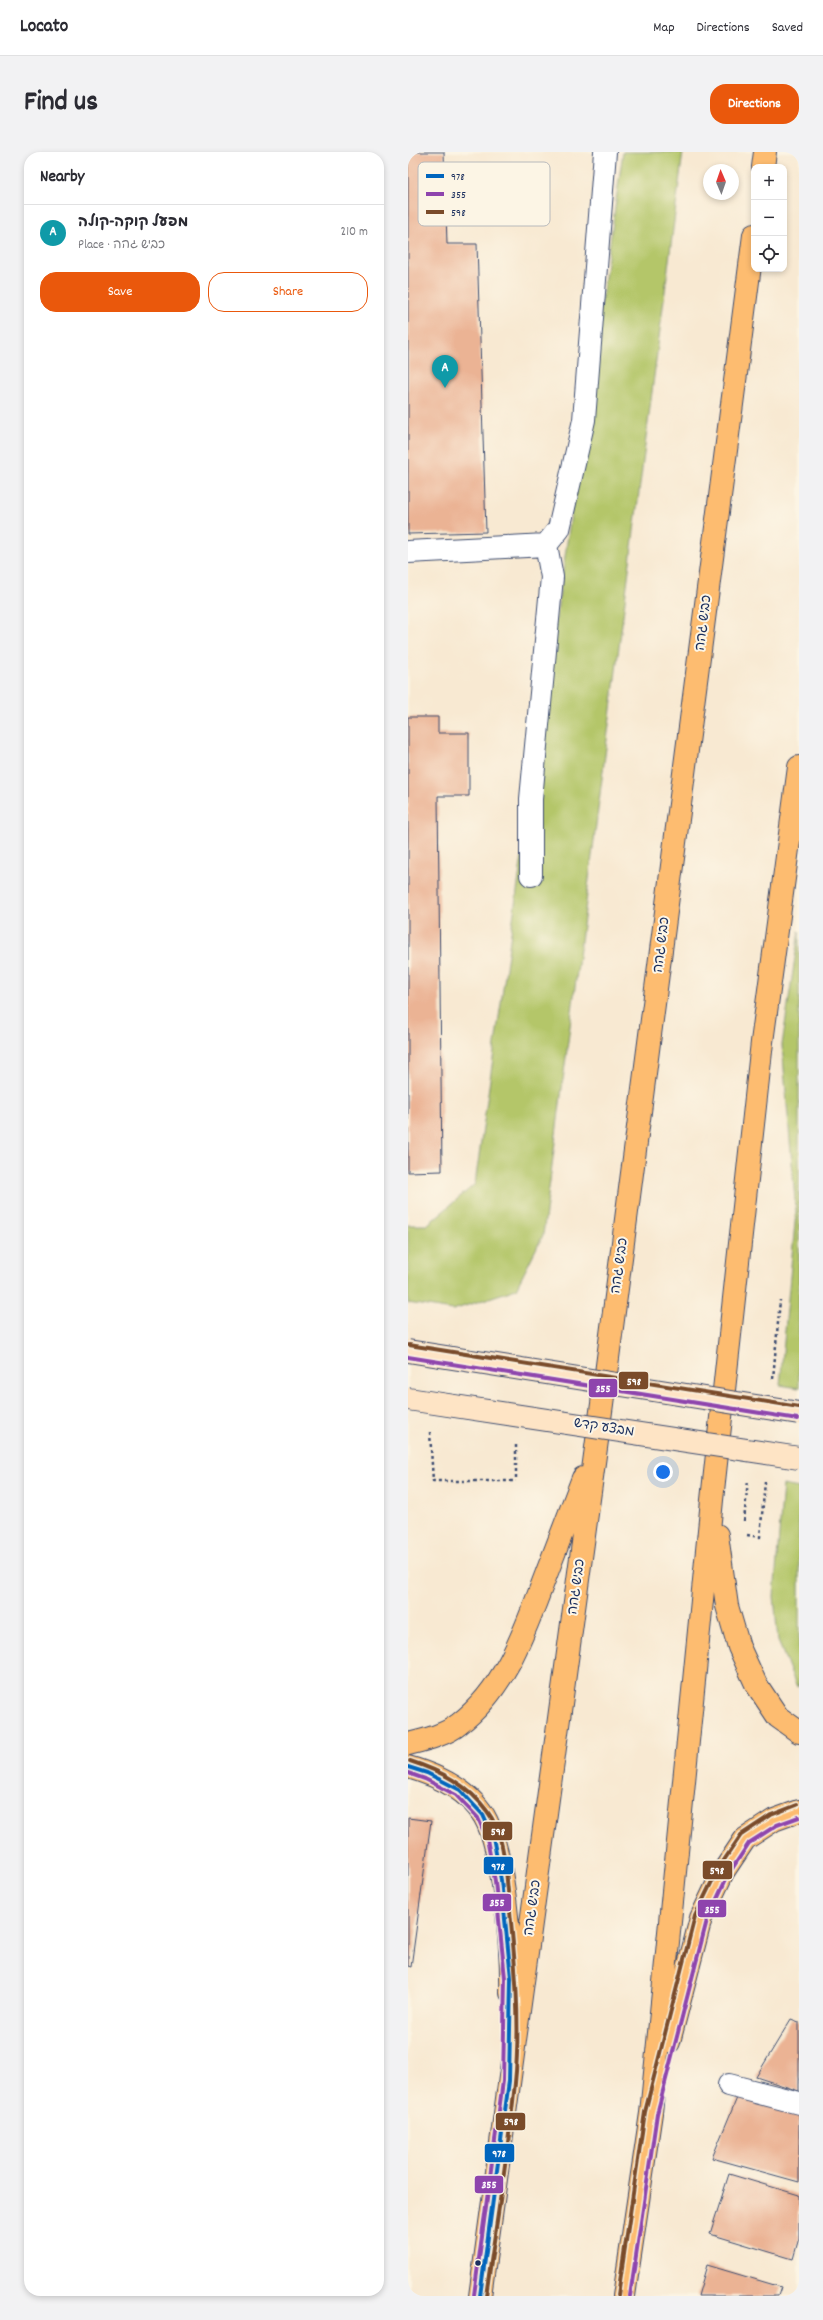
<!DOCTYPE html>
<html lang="en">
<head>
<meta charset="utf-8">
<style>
  :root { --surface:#fff; --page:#f2f2f3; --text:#2b2b33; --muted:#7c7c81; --line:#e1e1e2; --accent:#ea580c }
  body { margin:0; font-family:Dekko,"Playpen Sans Hebrew",sans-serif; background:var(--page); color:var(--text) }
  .controls { position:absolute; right:12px; top:12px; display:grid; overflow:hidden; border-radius:8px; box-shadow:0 2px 6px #0003 }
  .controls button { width:36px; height:36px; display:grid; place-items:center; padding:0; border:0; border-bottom:1px solid var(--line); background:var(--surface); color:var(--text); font:20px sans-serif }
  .compass { position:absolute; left:295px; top:12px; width:36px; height:36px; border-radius:50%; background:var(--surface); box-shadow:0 2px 6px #0003; rotate:358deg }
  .you { position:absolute; left:255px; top:1320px; width:14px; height:14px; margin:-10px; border:3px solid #fff; border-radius:50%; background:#1a73e8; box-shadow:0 0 0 6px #1a73e833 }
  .badge { display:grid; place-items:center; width:26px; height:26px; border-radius:50%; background:var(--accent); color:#fff; font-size:13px; font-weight:700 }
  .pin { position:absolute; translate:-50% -33px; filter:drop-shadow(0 1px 2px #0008) }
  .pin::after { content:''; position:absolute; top:21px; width:14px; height:12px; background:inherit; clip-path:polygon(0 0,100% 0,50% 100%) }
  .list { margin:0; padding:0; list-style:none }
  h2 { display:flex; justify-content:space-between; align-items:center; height:52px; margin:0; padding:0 16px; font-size:17px }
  h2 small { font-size:13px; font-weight:400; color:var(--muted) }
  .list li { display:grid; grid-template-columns:26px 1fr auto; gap:12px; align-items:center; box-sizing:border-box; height:56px; padding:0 16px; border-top:1px solid var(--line) }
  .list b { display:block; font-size:15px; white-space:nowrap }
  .list p { margin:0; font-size:13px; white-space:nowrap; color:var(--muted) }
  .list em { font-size:13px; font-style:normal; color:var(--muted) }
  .actions { display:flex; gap:8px; padding:12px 16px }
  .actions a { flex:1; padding:9px 0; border:1px solid var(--accent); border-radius:16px; text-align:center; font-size:14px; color:var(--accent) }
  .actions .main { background:var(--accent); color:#fff }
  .icon { flex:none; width:22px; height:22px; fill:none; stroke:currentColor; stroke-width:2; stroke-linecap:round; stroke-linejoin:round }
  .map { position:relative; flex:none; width:391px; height:2144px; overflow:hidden; border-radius:16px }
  header { display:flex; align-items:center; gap:24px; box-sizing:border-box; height:56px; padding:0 20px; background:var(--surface); border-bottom:1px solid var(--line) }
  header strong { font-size:19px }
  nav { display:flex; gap:22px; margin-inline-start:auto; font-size:14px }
  .intro { display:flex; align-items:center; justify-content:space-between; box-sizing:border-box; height:96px; padding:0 24px }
  h1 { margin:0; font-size:28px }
  .button { padding:10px 18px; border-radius:16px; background:var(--accent); color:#fff; font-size:14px; font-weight:700 }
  main { display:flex; gap:24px; padding:0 24px }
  aside { flex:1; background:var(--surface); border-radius:16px; box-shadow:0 2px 6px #0003 }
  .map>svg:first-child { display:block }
  .green { fill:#b4c669; stroke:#687a64 }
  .building { fill:#ebb394 }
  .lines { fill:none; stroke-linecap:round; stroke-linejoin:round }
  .street-casing { stroke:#3c4b6f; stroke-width:24 }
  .highway-casing { stroke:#3c4b6f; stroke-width:24 }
  .path { stroke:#3c4b6f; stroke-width:2.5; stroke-dasharray:3 3; stroke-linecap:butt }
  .street { stroke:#fff; stroke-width:22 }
  .highway { stroke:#fdbc6f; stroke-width:22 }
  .secondary-bridge-casing { stroke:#3c4b6f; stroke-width:24; stroke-linecap:butt }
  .path-bridge { stroke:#3c4b6f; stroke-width:2.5; stroke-dasharray:3 3; stroke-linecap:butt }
  .secondary-bridge { stroke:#fee4c5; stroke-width:22 }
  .bus-1-casing { stroke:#fcf5e5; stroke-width:7 }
  .bus-2-casing { stroke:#fcf5e5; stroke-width:7 }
  .bus-3-casing { stroke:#fcf5e5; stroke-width:7 }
  .bus-1 { stroke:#0065bd; stroke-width:4 }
  .bus-2 { stroke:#8e44ad; stroke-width:4 }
  .bus-3 { stroke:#7a4b2a; stroke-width:4 }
  .bus-dot { fill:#1b2f5e; stroke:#fcf5e5; stroke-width:1.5 }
  .labels { text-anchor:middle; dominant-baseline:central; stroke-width:4; stroke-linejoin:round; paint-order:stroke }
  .street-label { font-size:14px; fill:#1b2f5e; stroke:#fcf5e5 }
  .key { fill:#fcf5e5; stroke:#b8babc; stroke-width:1 }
  .key-label { font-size:11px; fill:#1b2f5e }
  .line-badge { stroke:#fcf5e5; stroke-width:1.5 }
  .badge-label { font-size:11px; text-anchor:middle; font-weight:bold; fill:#fff }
</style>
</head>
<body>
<header>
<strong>Locato</strong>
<nav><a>Map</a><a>Directions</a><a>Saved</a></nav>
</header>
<div class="intro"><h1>Find us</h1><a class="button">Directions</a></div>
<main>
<aside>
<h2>Nearby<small></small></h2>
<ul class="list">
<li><span class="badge" style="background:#0f9aa8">A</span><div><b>מפעל קוקה-קולה</b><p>Place · כביש גהה</p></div><em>210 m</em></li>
</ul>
<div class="actions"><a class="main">Save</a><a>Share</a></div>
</aside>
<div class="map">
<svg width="391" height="2144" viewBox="0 0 391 2144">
  <rect width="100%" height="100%" fill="#fcf5e5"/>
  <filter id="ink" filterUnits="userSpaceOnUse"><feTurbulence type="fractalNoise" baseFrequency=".025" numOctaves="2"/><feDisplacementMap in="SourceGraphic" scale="8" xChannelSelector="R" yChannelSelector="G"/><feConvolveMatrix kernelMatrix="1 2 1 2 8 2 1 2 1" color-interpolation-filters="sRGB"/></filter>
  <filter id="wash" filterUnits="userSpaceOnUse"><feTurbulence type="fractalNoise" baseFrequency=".012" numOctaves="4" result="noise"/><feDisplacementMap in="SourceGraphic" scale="16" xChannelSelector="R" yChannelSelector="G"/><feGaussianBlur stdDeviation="0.9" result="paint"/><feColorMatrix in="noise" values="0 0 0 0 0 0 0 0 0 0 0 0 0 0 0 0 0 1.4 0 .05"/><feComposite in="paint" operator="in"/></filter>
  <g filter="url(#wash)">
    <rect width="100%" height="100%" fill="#f8e9d2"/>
    <path class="green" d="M215,0H275L135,1083L108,1137L45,1158L0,1151V1073H19L67,1032Z
      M391,779V1236L372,1233L388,1060L374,893Z
      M375,1333L391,1336V1535L388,1533L370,1489L366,1444Z"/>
    <g id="blocks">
      <path class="building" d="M0,0H36L39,92H69L78,380L0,382Z
        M0,565H30V581H61V644H30L34,1019L0,1020Z
        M0,1666L23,1669L3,1815L0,1814Z
        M383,1867L391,1870V1939L348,1925Z
        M331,1941L391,1959V2030L304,2006Z
        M321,2022L391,2043V2086L385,2107L302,2082Z
        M299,2113L373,2135L370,2144H290Z"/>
    </g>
  </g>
  <g filter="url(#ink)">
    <use href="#blocks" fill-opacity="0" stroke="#3c4b6f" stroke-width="1"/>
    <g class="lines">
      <g class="street-casing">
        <path id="street" d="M0,400L138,393L151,377L176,268L197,0
          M123,723V647L144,425L138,393
          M321,1933L391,1951"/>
      </g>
      <g class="highway-casing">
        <path id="highway" d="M355,15L357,0
          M309,1383L319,1454L331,1495L348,1532L370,1565L391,1580
          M0,1592C16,1588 38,1583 51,1572C97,1537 116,1481 136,1428C149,1394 162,1360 175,1326
          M0,1615C28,1623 60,1638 76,1664C96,1698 104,1800 103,1841
          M261,1890L293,1766L315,1720L337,1687L366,1668L391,1659
          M72,2144L194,1252L346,83
          M216,2144L243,1961L304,1348L354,890L391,615"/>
      </g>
      <path class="path" d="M365,1227L372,1148
        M22,1280L25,1329H108
        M336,1369L340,1328
        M339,1383L352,1385L357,1330"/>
      <use href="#street" class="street"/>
      <use href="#highway" class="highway"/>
      <g class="secondary-bridge-casing">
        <path id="secondary-bridge" d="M0,1199L391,1261
          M0,1247L391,1306"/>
      </g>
      <path class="path-bridge" d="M108,1293V1329"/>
      <use href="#secondary-bridge" class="secondary-bridge"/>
      <g class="bus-1-casing">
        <path id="bus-1" d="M0,1615L19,1621L52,1638L75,1663L85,1685L93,1728L103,1826L101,1929L72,2144"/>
      </g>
      <g class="bus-2-casing">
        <path id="bus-2" d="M0,1205L390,1267
          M0,1621L17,1627L48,1643L70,1666L79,1687L87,1729L97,1826L95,1929L66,2143
          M222,2144L249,1962L299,1768L320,1723L341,1691L369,1673L391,1665"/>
      </g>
      <g class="bus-3-casing">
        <path id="bus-3" d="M1,1193L391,1255
          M2,1609C33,1619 60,1633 79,1659C97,1682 98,1721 101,1749C107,1809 113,1870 107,1931C100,2002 88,2073 78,2144
          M210,2143L237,1960L287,1764L310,1717L333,1683L363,1663L389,1653"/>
      </g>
      <use href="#bus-1" class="bus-1"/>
      <use href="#bus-2" class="bus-2"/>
      <use href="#bus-3" class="bus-3"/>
    </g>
  </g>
  <circle class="bus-dot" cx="70" cy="2111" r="3.5"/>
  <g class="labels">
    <g class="street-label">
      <text transform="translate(296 471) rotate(-83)">כביש גהה</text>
      <text transform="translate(254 793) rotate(-83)">כביש גהה</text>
      <text transform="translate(212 1114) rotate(-82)">כביש גהה</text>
      <text transform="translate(196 1276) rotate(9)">מבצע קדש</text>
      <text transform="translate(169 1435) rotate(-82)">כביש גהה</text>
      <text transform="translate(125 1756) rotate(-82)">כביש גהה</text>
    </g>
  </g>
  <rect x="10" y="10" width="132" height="64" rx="6" class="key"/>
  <rect x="18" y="22" width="18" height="4" fill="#0065bd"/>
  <rect x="18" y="40" width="18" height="4" fill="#8e44ad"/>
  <rect x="18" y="58" width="18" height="4" fill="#7a4b2a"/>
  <g class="key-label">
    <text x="43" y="28">978</text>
    <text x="43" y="46">355</text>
    <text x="43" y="64">598</text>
  </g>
  <g class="line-badge">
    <rect x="210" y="1219" width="31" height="19" rx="4" fill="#7a4b2a"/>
    <rect x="180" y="1226" width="30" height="20" rx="4" fill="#8e44ad"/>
    <rect x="74" y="1669" width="31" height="20" rx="4" fill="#7a4b2a"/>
    <rect x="75" y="1704" width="31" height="19" rx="4" fill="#0065bd"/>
    <rect x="294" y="1708" width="31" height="20" rx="4" fill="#7a4b2a"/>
    <rect x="74" y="1741" width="30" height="19" rx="4" fill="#8e44ad"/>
    <rect x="289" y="1747" width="30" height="19" rx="4" fill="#8e44ad"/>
    <rect x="87" y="1960" width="31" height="19" rx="4" fill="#7a4b2a"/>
    <rect x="76" y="1991" width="31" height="20" rx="4" fill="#0065bd"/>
    <rect x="66" y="2023" width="30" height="19" rx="4" fill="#8e44ad"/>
  </g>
  <g class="badge-label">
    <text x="226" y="1233">598</text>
    <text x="195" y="1240">355</text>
    <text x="90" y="1683">598</text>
    <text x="90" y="1718">978</text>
    <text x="309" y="1722">598</text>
    <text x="89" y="1754">355</text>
    <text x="304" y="1761">355</text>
    <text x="103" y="1973">598</text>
    <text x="91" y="2005">978</text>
    <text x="81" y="2036">355</text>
  </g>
</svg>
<div class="controls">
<button>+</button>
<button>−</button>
<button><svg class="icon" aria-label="locate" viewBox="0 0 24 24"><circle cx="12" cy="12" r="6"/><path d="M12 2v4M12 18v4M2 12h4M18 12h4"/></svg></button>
</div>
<svg class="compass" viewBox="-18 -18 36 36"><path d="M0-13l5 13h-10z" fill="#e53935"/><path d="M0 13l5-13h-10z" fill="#7c7c81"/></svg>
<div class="you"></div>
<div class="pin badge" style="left:37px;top:236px;background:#0f9aa8">A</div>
</div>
</main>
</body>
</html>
